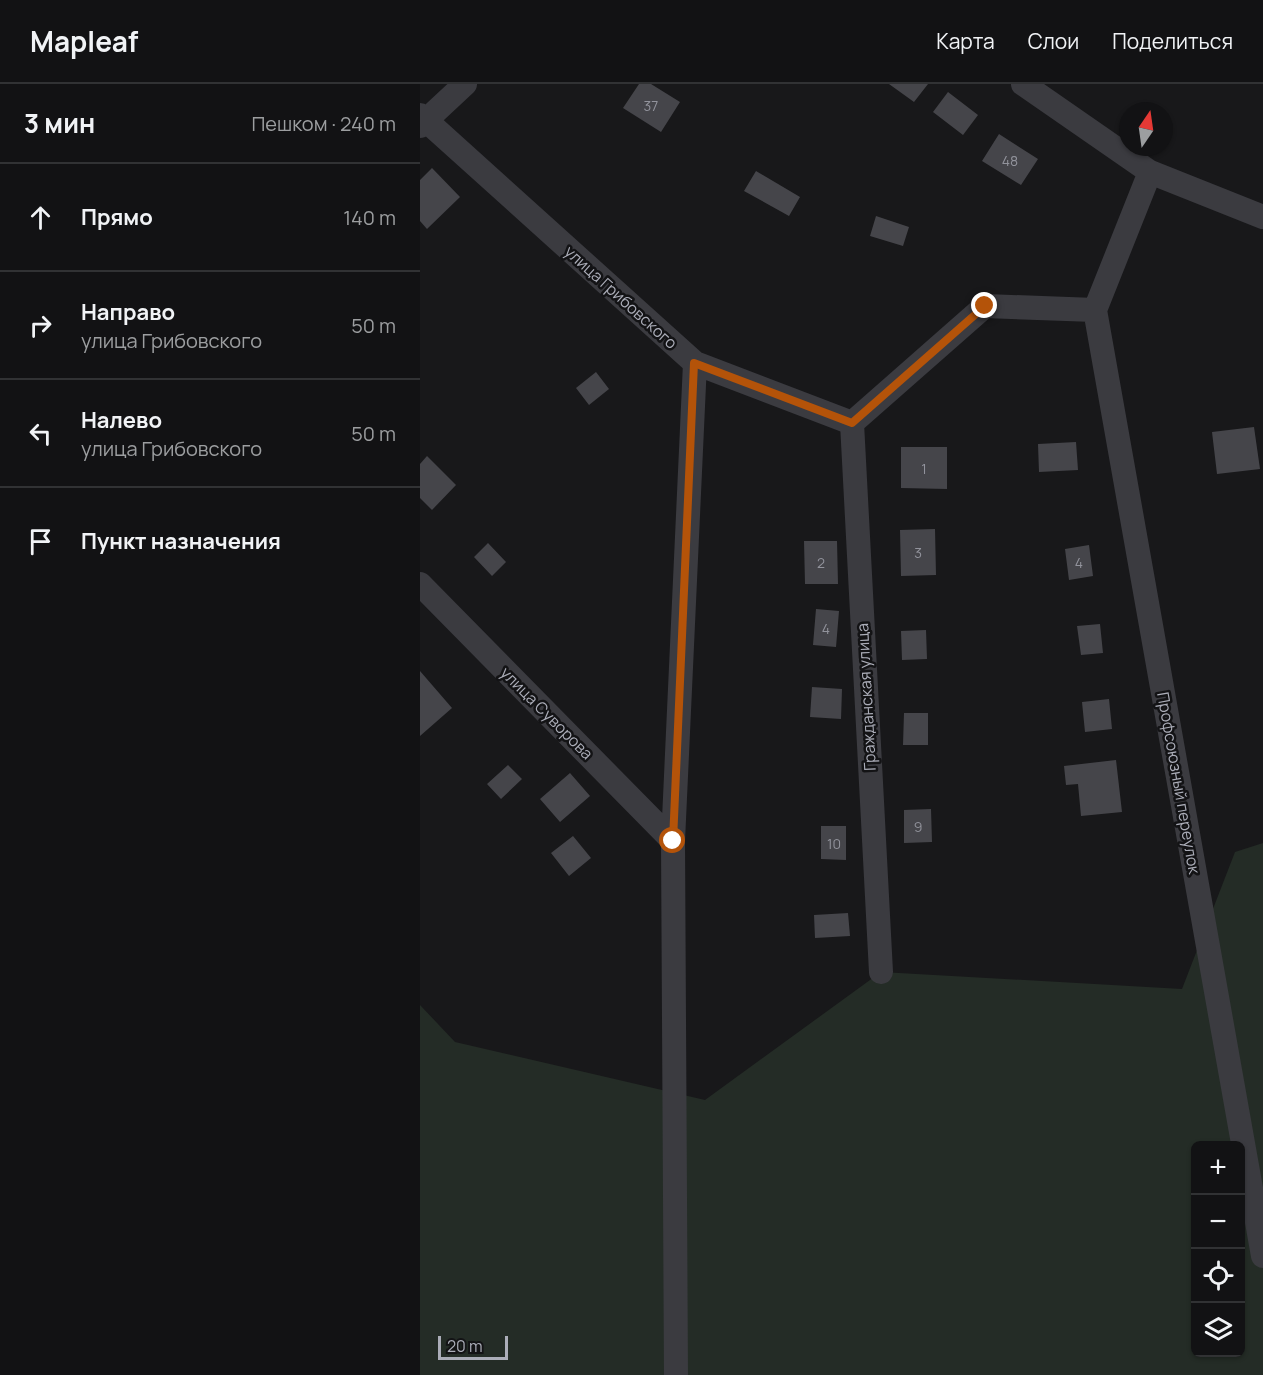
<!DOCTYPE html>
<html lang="ru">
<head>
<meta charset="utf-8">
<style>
  :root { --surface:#121214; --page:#1b1b1d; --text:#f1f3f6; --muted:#9c9ea0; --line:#313234 }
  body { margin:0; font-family:Manrope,sans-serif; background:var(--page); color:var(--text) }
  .controls { position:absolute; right:18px; bottom:18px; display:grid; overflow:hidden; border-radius:9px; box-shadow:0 2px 4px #0004 }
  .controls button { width:54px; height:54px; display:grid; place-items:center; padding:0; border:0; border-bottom:2px solid var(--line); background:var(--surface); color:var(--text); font:30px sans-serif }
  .compass { position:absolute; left:699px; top:18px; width:54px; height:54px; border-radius:50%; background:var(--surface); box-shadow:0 2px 4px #0004; rotate:13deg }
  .scale { position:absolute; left:18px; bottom:15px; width:70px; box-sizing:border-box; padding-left:6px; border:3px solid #abadb8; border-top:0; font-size:16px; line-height:21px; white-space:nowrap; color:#abadb8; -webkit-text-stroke:4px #131315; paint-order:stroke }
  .stop { position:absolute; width:18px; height:18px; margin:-14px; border:4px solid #b45309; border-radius:50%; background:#fff }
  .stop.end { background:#b45309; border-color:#fff; box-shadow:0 2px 6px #0008 }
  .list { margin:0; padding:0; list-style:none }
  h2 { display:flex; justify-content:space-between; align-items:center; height:78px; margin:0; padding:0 24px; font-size:26px }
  h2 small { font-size:20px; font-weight:400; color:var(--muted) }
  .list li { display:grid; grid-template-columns:39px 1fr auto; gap:18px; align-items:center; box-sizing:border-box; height:108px; padding:0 24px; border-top:2px solid var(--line) }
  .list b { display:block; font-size:22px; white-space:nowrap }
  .list p { margin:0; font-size:20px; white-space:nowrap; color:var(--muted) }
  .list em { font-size:20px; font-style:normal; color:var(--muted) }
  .icon { flex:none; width:33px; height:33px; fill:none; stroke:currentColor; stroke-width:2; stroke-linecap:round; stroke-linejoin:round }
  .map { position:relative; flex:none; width:843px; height:1291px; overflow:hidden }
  header { display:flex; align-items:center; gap:36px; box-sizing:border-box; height:84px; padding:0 30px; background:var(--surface); border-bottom:2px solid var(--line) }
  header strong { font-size:28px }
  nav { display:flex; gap:33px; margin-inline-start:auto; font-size:21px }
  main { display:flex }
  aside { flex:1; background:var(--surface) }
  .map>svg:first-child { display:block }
  .green { fill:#242c26; fill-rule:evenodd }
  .building { fill:#45454a }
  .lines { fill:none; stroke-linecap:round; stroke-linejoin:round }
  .street { stroke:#3b3b40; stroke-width:24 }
  .route { stroke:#b45309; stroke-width:8 }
  .labels { text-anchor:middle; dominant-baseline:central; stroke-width:5; stroke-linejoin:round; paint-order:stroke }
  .number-label { font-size:14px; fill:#92939c }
  .street-label { font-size:16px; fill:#abadb8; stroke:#131315 }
</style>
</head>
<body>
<header>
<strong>Mapleaf</strong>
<nav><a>Карта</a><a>Слои</a><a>Поделиться</a></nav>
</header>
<main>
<aside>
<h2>3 мин<small>Пешком · 240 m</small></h2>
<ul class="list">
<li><svg class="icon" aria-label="ahead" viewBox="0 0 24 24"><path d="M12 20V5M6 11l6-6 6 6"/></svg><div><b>Прямо</b></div><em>140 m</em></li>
<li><svg class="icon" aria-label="right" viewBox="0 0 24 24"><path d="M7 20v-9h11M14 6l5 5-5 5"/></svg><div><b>Направо</b><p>улица Грибовского</p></div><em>50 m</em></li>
<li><svg class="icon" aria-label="left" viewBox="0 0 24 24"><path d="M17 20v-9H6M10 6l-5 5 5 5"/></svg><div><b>Налево</b><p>улица Грибовского</p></div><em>50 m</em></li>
<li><svg class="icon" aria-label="arrive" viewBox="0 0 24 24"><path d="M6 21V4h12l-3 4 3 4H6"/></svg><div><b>Пункт назначения</b></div></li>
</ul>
</aside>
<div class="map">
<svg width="843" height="1291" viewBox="0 0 843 1291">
  <rect width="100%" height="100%" fill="#18181a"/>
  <path class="green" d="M843,759V1291H0V921L35,958L285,1016L461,888L762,905L815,768ZM776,1062H820V1268H776Z"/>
  <path class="building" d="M219,0H231L260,18L241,48L203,24Z
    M469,0H508L494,18Z
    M528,8L558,31L543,51L513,28Z
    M579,50L618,75L601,101L562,77Z
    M12,84L40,113L7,145L0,137V96Z
    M336,87L380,113L369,132L324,107Z
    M456,132L489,143L483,162L450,152Z
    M176,288L189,305L169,321L156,304Z
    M834,343L840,385L797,390L792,348Z
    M656,358L658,386L619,388L618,360Z
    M481,363H527V405L481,404Z
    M7,372L36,401L12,426L0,414V380Z
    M515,445L516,491L481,492L480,446Z
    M384,457H417L418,500H385Z
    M68,459L86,478L72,492L54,473Z
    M669,461L673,492L649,496L645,465Z
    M396,525L419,527L416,563L393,561Z
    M680,540L683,569L661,571L657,542Z
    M506,546L507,575L482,576L481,547Z
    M0,587L32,624L0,652Z
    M392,603L422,605L421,635L390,633Z
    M689,615L692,645L665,648L662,618Z
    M484,629H508V661H483Z
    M696,676L702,728L661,732L658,700L646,701L644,682Z
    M88,681L102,695L81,715L67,700Z
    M150,689L170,712L140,738L120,715Z
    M511,725L512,758L484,759V726Z
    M401,742H426V776L401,775Z
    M153,752L171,774L149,792L131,769Z
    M428,829L430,852L395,854L394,831Z"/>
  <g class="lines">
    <path class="street" d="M603,0L730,88L843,133
      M0,31L275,279L432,339L565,222L675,226L730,88
      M0,42L45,0
      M675,226L843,1172
      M432,339L461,888
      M0,500L253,757
      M256,1291L253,757L275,279"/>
  </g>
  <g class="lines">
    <path class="route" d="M253,757L274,279L432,339L565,222"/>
  </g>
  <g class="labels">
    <g class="number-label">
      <text x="231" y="21">37</text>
      <text x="590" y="76">48</text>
      <text x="504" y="384">1</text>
      <text x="498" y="468">3</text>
      <text x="401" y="478">2</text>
      <text x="659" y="478">4</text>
      <text x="406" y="544">4</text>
      <text x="498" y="742">9</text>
      <text x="414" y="759">10</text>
    </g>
    <g class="street-label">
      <text transform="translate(201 213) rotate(42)">улица Грибовского</text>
      <text transform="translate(446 613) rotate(-93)">Гражданская улица</text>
      <text transform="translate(127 629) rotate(45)">улица Суворова</text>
      <text transform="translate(759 699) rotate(80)">Профсоюзный переулок</text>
    </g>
  </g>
</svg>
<div class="controls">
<button>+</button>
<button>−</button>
<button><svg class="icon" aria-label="locate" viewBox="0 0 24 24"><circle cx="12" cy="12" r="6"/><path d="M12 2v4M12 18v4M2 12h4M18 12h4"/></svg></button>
<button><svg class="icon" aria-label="layers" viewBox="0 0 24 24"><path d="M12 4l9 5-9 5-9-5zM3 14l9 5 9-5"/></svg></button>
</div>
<svg class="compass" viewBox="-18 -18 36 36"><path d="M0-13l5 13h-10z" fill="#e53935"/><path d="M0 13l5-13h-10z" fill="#9c9ea0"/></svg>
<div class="scale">20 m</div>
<div class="stop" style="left:253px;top:757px"></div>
<div class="stop end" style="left:565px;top:222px"></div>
</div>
</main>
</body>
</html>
